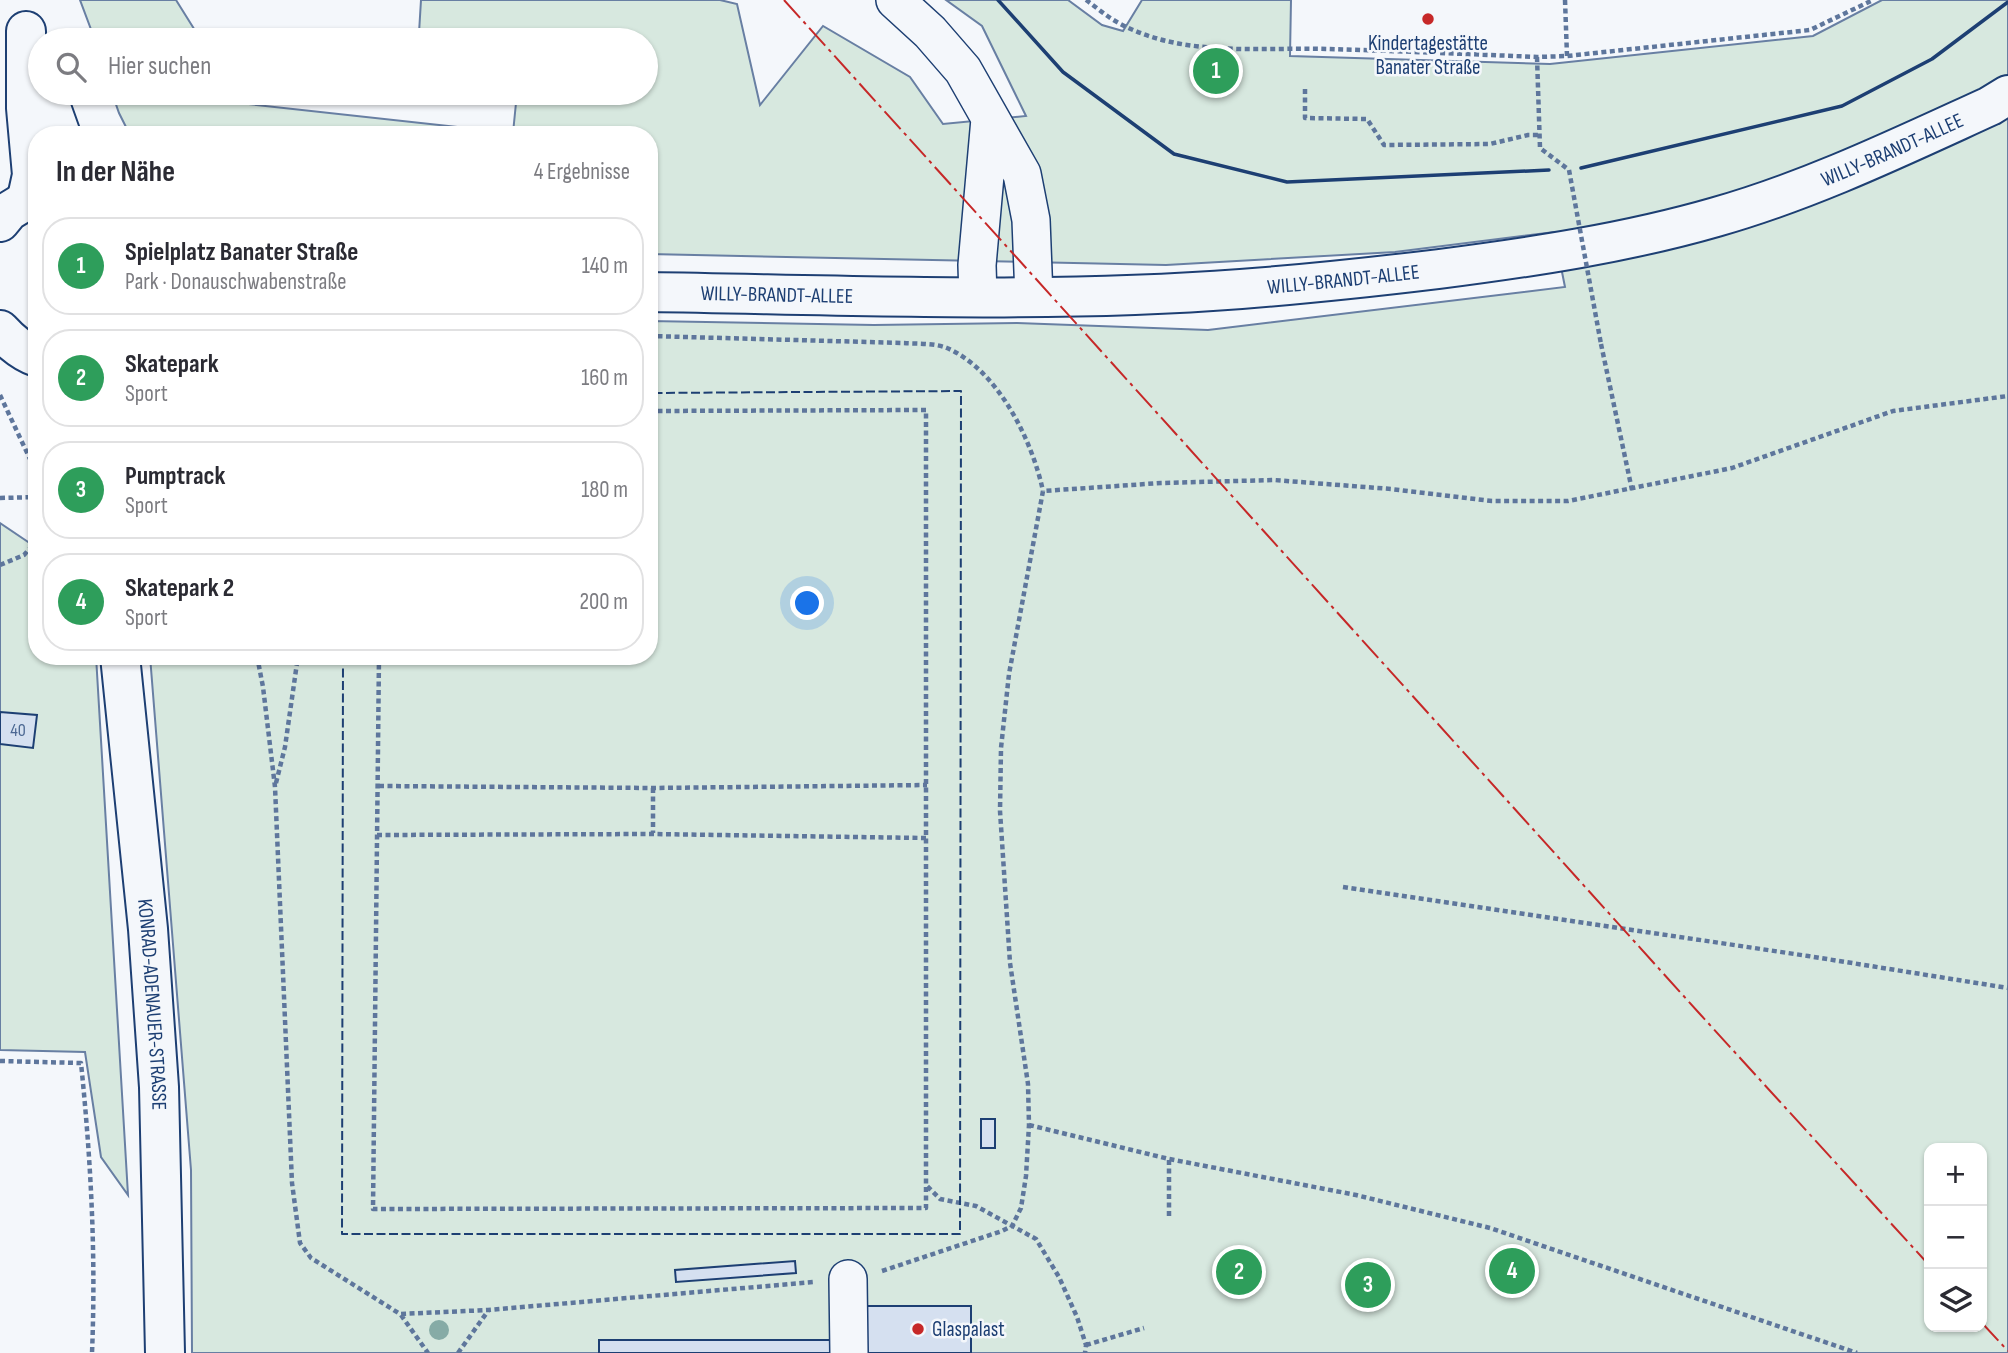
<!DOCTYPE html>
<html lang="de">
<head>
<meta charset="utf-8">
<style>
  :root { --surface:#fff; --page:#f7f7f7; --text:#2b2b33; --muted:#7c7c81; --line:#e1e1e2; --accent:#c62828 }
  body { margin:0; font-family:"Sofia Sans Condensed",sans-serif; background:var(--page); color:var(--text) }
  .controls { position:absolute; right:21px; bottom:21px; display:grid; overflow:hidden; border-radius:14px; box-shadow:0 2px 5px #0004 }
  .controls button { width:63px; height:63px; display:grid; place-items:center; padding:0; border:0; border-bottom:2px solid var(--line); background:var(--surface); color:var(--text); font:35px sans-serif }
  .you { position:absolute; left:808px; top:604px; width:24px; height:24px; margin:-18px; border:5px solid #fff; border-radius:50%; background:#1a73e8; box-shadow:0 0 0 10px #1a73e833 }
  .badge { display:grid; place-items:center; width:46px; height:46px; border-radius:50%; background:var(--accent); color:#fff; font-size:23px; font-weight:700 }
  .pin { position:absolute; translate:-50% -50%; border:4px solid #fff; box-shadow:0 2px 7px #0006 }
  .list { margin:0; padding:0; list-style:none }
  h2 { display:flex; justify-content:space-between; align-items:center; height:91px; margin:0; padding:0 28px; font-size:30px }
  h2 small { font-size:23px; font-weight:400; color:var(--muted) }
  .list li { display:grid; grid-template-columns:46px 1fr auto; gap:21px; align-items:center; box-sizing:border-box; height:98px; margin:0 14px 14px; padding:0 14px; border:2px solid var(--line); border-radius:28px }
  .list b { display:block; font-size:26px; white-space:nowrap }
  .list p { margin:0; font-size:23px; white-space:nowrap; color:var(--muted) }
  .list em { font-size:23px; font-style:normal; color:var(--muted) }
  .icon { flex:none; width:38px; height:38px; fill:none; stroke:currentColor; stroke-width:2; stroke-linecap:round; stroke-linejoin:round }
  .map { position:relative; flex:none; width:2008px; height:1353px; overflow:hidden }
  .search { position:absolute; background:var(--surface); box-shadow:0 2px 5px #0004; left:28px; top:28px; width:630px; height:77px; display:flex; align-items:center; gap:18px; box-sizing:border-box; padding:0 24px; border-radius:38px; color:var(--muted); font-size:26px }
  .panel { position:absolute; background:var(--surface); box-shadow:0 2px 5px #0004; left:28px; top:126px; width:630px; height:539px; border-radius:28px }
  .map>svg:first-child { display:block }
  .green { fill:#d7e8df; stroke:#687fa3; stroke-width:2; fill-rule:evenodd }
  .building { fill:#d5e0f0; stroke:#1d3f73; stroke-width:2 }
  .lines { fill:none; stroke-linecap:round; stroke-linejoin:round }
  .minor-casing { stroke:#1d3f73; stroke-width:40 }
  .major-casing { stroke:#1d3f73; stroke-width:42 }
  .path { stroke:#5e769c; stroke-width:4.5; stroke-dasharray:5 3.5; stroke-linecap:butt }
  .minor { stroke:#f4f7fb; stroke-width:37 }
  .major { stroke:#f4f7fb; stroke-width:38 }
  .path-bridge { stroke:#5e769c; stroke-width:4.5; stroke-dasharray:5 3.5; stroke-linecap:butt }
  .fence { stroke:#1d3f73; stroke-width:2; stroke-dasharray:9 3.5; stroke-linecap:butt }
  .wall { stroke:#1d3f73; stroke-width:3.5 }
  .power { stroke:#c62828; stroke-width:2; stroke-dasharray:24 5 3.5 5; stroke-linecap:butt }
  .tree { fill:#86aba6 }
  .poi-dot { fill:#c62828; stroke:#f4f7fb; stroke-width:2.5 }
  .labels { text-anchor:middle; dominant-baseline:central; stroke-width:5; stroke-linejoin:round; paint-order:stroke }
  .number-label { font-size:18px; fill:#4b6792 }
  .poi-label { font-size:21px; fill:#1d3f73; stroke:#f4f7fb }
  .street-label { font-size:21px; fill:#1d3f73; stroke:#f4f7fb }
</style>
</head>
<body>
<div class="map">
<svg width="2008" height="1353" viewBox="0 0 2008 1353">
  <rect width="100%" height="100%" fill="#f4f7fb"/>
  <path class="green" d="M80,0H176L201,40H95Z
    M421,0H720L737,4L760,105L823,26L910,77L943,124L1026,116L982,26L946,0H1068L1102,25L1123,31L1142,0H1291L1290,56L1550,64L1813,36L1882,0H2008V1353H971V1306H867L836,1340H599V1353H192L191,1170L150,656H649V321L874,325L1017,323L1208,330L1565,287L1554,232L1395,252L1166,265L649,254V135H130L119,113L112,93H233L239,103L513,133L517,93H646V40H436L419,33ZM1929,1148H1982V1327H1929Z
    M0,523L37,548V656H96L128,1195L101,1157L85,1052L0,1050Z"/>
  <path class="building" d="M0,712L37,715L33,748L0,744Z
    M981,1119H995V1148H981Z
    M795,1261L796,1273L676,1282L675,1270Z
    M866,1306H971V1353H866Z
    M599,1340H836V1353H599Z"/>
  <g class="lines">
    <g class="minor-casing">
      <path id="minor" d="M895,0L930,32L963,70L1022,174L1031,220L1034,297
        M978,297L977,265L990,119
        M848,1279L849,1353"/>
    </g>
    <g class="major-casing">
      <g id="major">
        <path d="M26,31V108L32,175L27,198"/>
        <path d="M46,93L61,135"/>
        <path d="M0,222L9,211L37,194"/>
        <path id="s1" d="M649,292C846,295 1044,304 1241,289C1307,284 1373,277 1439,269C1532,257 1626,243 1716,217C1811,190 1900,147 1990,106L2008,95"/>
        <path d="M0,330C10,341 22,352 37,357"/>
        <path id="s2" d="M120,656L148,929L159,1087L165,1353"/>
      </g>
    </g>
    <path class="path" d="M1086,0C1096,7 1106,16 1117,22C1181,58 1258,47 1328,49C1397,51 1467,54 1537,57L1567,56L1810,30L1873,0
      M1565,0L1567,56
      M1537,57L1540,148L1569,170
      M1305,89V118L1367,119L1384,145L1490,144L1528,135H1539
      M649,336L904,343C917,344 935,343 947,348C998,370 1032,440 1043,491
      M1601,344L1632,490
      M0,395L37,474
      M649,411L926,410V1185L940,1199L976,1206L1036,1239L1059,1277L1077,1317L1086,1345L1085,1353
      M0,498L37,497
      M0,565L24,555L37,540
      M257,656L263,687L275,787L292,1183L300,1243L311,1258L400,1314L488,1310L814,1282
      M379,656L373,1209L926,1208V1186
      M276,783L285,747L298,656
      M379,786L653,788L927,785
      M653,788V833
      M377,835L653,834L926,838
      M1343,887L1808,956L2008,988
      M0,1061L81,1063C91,1161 96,1255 92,1353
      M1029,1125L1169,1159L1356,1195L1490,1228L1857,1353
      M1169,1216V1159
      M882,1271L1002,1231L1012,1226L1021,1208L1026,1176L1029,1125L1028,1084L1010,963L1000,811L1001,748L1009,674L1043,491L1161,483L1274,480L1391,489L1492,501H1568L1732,468L1893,411L2008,396
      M401,1315L428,1353
      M1086,1345L1144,1328
      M458,1353L488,1311"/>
    <use href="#minor" class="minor"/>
    <use href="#major" class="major"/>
    <path class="path-bridge" d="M1569,170L1601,344"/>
    <path class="fence" d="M343,656L342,1234H960L961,391L649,393"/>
    <path class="wall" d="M998,0L1063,72L1174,154L1287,182L1549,170
      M1581,168L1842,106L1932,59L2008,2"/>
    <path class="power" d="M784,0L1699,1013L1929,1265
      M1982,1323L2008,1351"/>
  </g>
  <circle class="tree" cx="439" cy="1330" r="10"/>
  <g class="poi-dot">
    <circle cx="1428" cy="19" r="7"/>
    <circle cx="918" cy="1329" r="7"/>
  </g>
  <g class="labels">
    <g class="number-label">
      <text x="18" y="730">40</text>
    </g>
    <g class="poi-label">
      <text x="1428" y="43">Kindertagestätte<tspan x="1428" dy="24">Banater Straße</tspan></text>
      <text x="932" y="1329" text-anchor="start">Glaspalast</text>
    </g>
    <g class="street-label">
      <text stroke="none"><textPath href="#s1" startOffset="1262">WILLY-BRANDT-ALLEE</textPath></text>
      <text stroke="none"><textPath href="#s1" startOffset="695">WILLY-BRANDT-ALLEE</textPath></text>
      <text stroke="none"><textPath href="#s1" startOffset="128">WILLY-BRANDT-ALLEE</textPath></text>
      <text stroke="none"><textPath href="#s2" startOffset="350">KONRAD-ADENAUER-STRASSE</textPath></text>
    </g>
  </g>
</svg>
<div class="controls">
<button>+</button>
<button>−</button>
<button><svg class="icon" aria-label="layers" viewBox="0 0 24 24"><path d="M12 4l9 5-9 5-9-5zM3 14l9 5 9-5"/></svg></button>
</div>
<div class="you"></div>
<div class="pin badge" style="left:1216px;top:71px;background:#2e9e5b">1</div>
<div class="pin badge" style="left:1239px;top:1272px;background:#2e9e5b">2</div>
<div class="pin badge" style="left:1368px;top:1285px;background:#2e9e5b">3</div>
<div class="pin badge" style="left:1512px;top:1271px;background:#2e9e5b">4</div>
<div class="search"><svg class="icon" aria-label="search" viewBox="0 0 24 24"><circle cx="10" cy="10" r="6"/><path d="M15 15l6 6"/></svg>Hier suchen</div>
<section class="panel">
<h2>In der Nähe<small>4 Ergebnisse</small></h2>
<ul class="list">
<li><span class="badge" style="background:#2e9e5b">1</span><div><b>Spielplatz Banater Straße</b><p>Park · Donauschwabenstraße</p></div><em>140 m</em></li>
<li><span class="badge" style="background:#2e9e5b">2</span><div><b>Skatepark</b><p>Sport</p></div><em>160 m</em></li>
<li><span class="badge" style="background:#2e9e5b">3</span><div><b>Pumptrack</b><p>Sport</p></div><em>180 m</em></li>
<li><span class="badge" style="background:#2e9e5b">4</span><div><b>Skatepark 2</b><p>Sport</p></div><em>200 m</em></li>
</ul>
</section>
</div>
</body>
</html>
